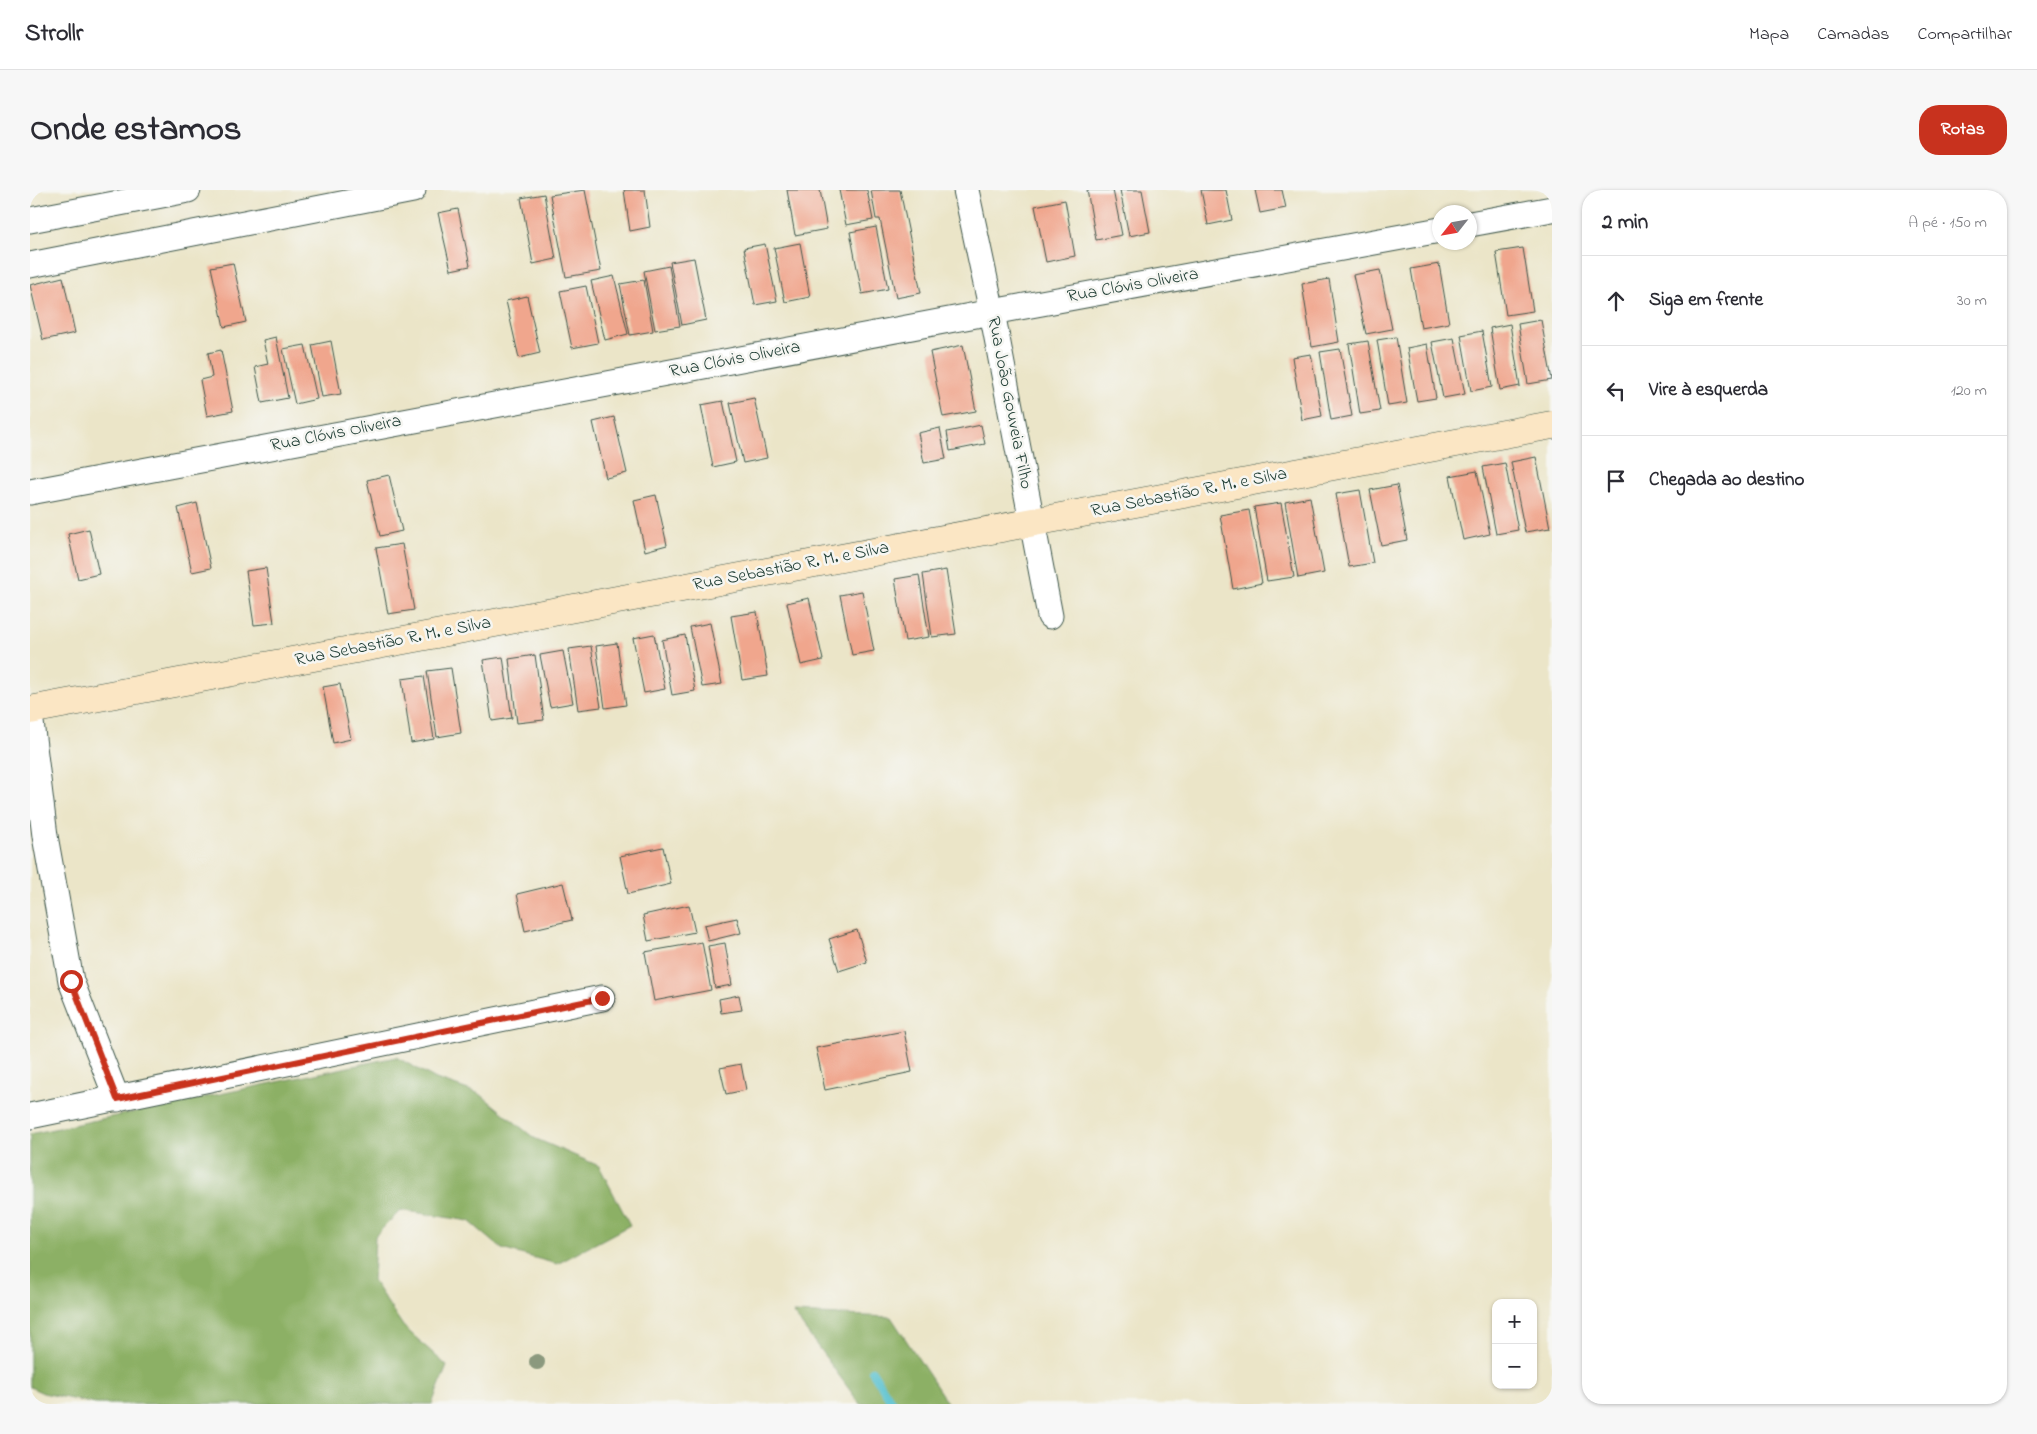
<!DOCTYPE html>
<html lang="pt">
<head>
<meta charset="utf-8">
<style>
  :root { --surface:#fff; --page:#f7f7f7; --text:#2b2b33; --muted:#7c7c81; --line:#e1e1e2; --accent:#c8321e }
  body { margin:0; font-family:"Indie Flower",sans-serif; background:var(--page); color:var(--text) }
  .controls { position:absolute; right:15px; bottom:15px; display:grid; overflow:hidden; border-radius:10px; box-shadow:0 1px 4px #0004 }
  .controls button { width:45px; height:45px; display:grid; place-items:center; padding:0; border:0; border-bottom:1px solid var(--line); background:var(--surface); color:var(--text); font:25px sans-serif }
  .compass { position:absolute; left:1402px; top:15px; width:45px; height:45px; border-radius:50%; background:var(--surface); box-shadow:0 1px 4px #0004; rotate:239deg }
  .stop { position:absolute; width:15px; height:15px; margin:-11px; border:4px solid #c8321e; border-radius:50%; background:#fff }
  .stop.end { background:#c8321e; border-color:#fff; box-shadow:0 1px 5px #0008 }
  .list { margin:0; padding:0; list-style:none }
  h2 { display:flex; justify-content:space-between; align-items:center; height:65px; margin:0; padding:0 20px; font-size:21px }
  h2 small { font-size:16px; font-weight:400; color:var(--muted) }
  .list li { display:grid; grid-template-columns:32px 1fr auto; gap:15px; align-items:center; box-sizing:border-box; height:90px; padding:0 20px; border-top:1px solid var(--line) }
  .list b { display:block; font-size:19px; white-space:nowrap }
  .list em { font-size:16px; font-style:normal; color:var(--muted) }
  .icon { flex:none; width:28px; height:28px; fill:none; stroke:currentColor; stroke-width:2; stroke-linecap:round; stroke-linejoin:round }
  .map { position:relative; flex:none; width:1522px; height:1214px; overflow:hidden; border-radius:20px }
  header { display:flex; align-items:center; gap:30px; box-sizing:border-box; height:70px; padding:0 25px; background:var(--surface); border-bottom:1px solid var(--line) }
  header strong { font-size:24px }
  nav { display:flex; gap:28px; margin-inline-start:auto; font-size:18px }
  .intro { display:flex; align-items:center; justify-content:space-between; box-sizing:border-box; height:120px; padding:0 30px }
  h1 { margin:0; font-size:35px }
  .button { padding:12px 22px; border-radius:20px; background:var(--accent); color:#fff; font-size:18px; font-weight:700 }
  main { display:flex; gap:30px; padding:0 30px }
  aside { flex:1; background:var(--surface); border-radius:20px; box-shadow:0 1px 4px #0004 }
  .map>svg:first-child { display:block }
  .forest { fill:#8cb065; stroke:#56764c }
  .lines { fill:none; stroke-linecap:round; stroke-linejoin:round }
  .stream { stroke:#54c0ce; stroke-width:8 }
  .building { fill:#f0a68d }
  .street-casing { stroke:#3e564a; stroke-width:27 }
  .secondary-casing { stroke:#3e564a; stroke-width:29 }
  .street { stroke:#fff; stroke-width:25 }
  .secondary { stroke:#fbe6c4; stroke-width:28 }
  .tree { fill:#8b997e }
  .route { stroke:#c8321e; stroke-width:6 }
  .labels { text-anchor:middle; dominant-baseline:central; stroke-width:5; stroke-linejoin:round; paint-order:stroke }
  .street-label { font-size:18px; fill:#1f3d34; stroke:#f6f6f2 }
</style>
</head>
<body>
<header>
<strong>Strollr</strong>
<nav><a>Mapa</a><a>Camadas</a><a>Compartilhar</a></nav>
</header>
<div class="intro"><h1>Onde estamos</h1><a class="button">Rotas</a></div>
<main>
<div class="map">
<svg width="1522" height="1214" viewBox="0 0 1522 1214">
  <rect width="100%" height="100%" fill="#f6f6f2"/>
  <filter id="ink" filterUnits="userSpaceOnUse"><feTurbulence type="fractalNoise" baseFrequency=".02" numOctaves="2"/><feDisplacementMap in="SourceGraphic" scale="10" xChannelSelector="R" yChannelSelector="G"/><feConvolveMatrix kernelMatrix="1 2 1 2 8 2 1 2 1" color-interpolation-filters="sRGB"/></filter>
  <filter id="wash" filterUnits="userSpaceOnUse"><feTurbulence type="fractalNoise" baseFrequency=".0096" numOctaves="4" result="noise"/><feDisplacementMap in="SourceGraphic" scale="20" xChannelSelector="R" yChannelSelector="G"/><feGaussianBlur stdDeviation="1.12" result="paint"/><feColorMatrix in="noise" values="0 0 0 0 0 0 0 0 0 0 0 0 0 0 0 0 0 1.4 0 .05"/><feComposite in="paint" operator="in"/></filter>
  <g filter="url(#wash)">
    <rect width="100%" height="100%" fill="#ebe5c8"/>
    <path class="forest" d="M366,867L406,889L450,904L504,948L569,976L600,1035L527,1074L472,1059L439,1031L371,1020L345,1046L343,1091L373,1136L417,1176L402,1214H66L13,1203L0,1197V944Z
      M763,1123L861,1127L918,1214H830Z"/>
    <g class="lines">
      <path class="stream" d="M842,1181L863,1214"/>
    </g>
    <g id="blocks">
      <path class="building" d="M555,0L571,81L536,87L520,5Z
        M594,0H615L620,37L600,41Z
        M757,0H790L797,39L765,45Z
        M809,0H837L843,30L816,35Z
        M841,0H870L891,103L866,108L850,29H846Z
        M1057,0H1083L1092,45L1066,50Z
        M1090,0H1112L1120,42L1099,46Z
        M1171,0H1196L1202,30L1178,35Z
        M1225,0H1252L1256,18L1230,23Z
        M514,4L526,69L503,74L491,8Z
        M1035,10L1045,66L1016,72L1005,16Z
        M428,19L440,76L421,80L408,23Z
        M846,37L858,99L832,104L820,42Z
        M770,53L780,107L755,112L744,58Z
        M735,54L747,111L725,115L714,58Z
        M1493,58L1503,121L1476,125L1466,62Z
        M664,68L676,130L652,135L640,72Z
        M203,73L216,132L194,137L181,77Z
        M1409,74L1419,133L1391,138L1381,79Z
        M639,76L650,136L625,140L614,81Z
        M1350,80L1362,139L1336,144L1323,85Z
        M584,86L598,144L575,150L561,91Z
        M33,87L45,143L13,150L0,95Z
        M1299,89L1309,152L1282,157L1272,94Z
        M614,90L623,141L600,145L590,94Z
        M556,96L568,153L542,158L530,101Z
        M497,106L510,163L489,168L476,111Z
        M1511,130L1522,190L1498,194L1488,134Z
        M1480,134L1490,196L1470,200L1460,138Z
        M1452,141L1462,197L1441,201L1431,145Z
        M246,147L258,208L232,213L225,177L238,174L233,150Z
        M1366,147L1377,213L1358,216L1347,150Z
        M1424,148L1435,204L1413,208L1402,152Z
        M301,151L311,204L292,207L282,155Z
        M1338,151L1350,221L1330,224L1319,154Z
        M1397,154L1406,208L1387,211L1377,158Z
        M275,155L287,209L265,214L253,159Z
        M933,155L946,221L913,227L900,162Z
        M1310,159L1322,226L1301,230L1290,162Z
        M191,160L203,221L177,226L170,190L182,187L178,163Z
        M1281,164L1292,226L1272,230L1262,167Z
        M724,208L737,268L713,273L700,213Z
        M693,211L706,272L683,277L671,215Z
        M584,227L597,283L576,288L563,232Z
        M951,235L955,254L920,261L917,242Z
        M910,238L916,269L894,273L888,243Z
        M1506,267L1520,338L1495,342L1481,272Z
        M1475,273L1488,340L1466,344L1453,277Z
        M1447,281L1460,344L1433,350L1420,286Z
        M359,285L372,341L350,346L337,290Z
        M1367,295L1377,350L1351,355L1340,300Z
        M1330,300L1343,373L1319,377L1306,304Z
        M626,305L637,355L615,361L604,310Z
        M1280,307L1294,383L1268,388L1255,312Z
        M167,313L181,378L162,382L148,318Z
        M1251,313L1264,387L1237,391L1224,317Z
        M1219,320L1232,393L1203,399L1190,325Z
        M59,339L69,384L48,389L38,344Z
        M372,354L384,420L358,424L346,358Z
        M236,378L244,433L224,435L216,381Z
        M916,380L926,444L902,447L893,384Z
        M889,385L899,447L875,451L865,389Z
        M832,401L844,461L822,465L810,405Z
        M779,408L793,470L771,475L757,413Z
        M727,422L738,486L712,490L701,426Z
        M680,433L692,494L672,497L660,437Z
        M624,444L635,499L614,503L603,448Z
        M655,445L665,501L642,505L632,450Z
        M587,453L596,515L575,518L566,456Z
        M561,456L571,517L548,520L539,459Z
        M533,461L543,513L520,517L510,465Z
        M505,465L514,530L487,533L479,469Z
        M473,467L482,528L462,531L453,470Z
        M421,478L431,543L407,547L397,481Z
        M394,486L404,549L381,553L372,489Z
        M310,494L321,549L303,553L293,497Z
        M633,657L641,694L598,704L590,666Z
        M533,693L542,730L495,741L487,704Z
        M659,715L665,742L618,751L613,725Z
        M707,728L711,743L678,751L674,735Z
        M827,740L837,772L809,781L799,749Z
        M672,752L681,800L624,811L615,762Z
        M695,753L702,795L685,798L678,756Z
        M709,805L712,820L691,823L689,809Z
        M874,841L882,882L795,900L786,858Z
        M711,874L716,900L696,904L690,878Z"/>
    </g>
  </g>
  <g filter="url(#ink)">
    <use href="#blocks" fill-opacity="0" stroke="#3e564a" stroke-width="1"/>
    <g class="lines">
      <g class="street-casing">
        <path id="street" d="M936,0L962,122L1020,426
          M0,30L158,0
          M1440,34L1522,19
          M0,75L383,0
          M0,302L962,122L1410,40
          M0,524L15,646L41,791L87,909
          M0,926L572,808"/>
      </g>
      <g class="secondary-casing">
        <path id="secondary" d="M0,520L1522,235"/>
      </g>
      <use href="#street" class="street"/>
      <use href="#secondary" class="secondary"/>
    </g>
    <circle class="tree" cx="507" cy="1172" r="8"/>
  </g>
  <g class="lines" filter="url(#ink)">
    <path class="route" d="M41,791L87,909L572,808"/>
  </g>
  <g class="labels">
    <g class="street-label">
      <text transform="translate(1103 96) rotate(-10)">Rua Clóvis Oliveira</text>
      <text transform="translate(705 170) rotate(-11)">Rua Clóvis Oliveira</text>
      <text transform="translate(979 213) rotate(79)">Rua João Gouveia Filho</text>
      <text transform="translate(306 244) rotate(-11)">Rua Clóvis Oliveira</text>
      <text transform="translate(1159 303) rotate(-11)">Rua Sebastião R. M. e Silva</text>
      <text transform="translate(761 377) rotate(-11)">Rua Sebastião R. M. e Silva</text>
      <text transform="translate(363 452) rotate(-11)">Rua Sebastião R. M. e Silva</text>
    </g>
  </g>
</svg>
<div class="controls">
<button>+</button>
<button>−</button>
</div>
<svg class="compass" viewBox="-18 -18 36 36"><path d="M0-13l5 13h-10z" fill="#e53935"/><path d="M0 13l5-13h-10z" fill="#7c7c81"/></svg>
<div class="stop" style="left:41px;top:791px"></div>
<div class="stop end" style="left:572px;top:808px"></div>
</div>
<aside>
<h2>2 min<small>A pé · 150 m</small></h2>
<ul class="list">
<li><svg class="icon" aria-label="ahead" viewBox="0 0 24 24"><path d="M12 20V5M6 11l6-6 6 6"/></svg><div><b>Siga em frente</b></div><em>30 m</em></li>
<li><svg class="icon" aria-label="left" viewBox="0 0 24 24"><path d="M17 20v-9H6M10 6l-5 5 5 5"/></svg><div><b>Vire à esquerda</b></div><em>120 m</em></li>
<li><svg class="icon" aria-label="arrive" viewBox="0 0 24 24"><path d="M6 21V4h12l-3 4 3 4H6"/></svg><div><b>Chegada ao destino</b></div></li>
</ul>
</aside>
</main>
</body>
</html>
